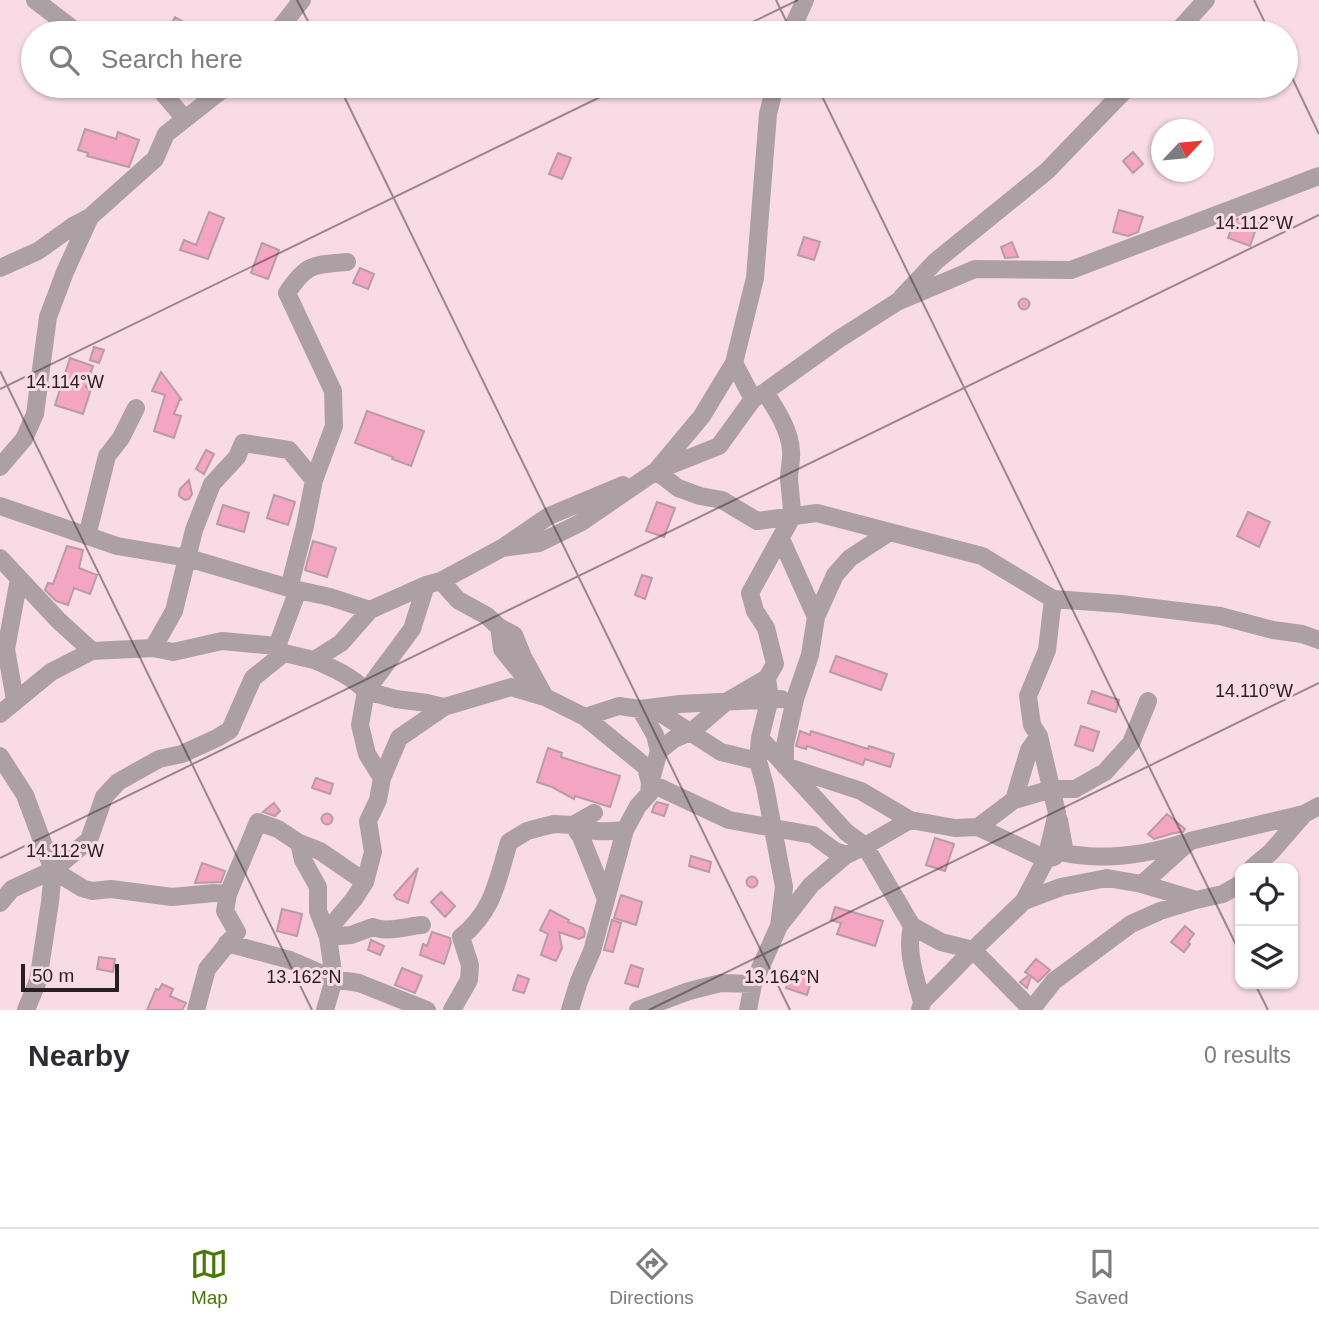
<!DOCTYPE html>
<html lang="en">
<head>
<meta charset="utf-8">
<style>
  :root { --surface:#fff; --page:#f7f7f7; --text:#2b2b33; --muted:#7c7c81; --line:#e1e1e2; --accent:#477904 }
  body { margin:0; font-family:Arial,sans-serif; background:var(--page); color:var(--text) }
  .controls { position:absolute; right:21px; bottom:21px; display:grid; overflow:hidden; border-radius:14px; box-shadow:0 2px 5px #0004 }
  .controls button { width:63px; height:63px; display:grid; place-items:center; padding:0; border:0; border-bottom:2px solid var(--line); background:var(--surface); color:var(--text); font:35px sans-serif }
  .compass { position:absolute; left:1151px; top:119px; width:63px; height:63px; border-radius:50%; background:var(--surface); box-shadow:0 2px 5px #0004; rotate:64deg }
  .scale { position:absolute; left:21px; bottom:18px; width:98px; box-sizing:border-box; padding-left:7px; border:4px solid #291e22; border-top:0; font-size:19px; line-height:24px; white-space:nowrap; color:#291e22; -webkit-text-stroke:5px #f8dbe4; paint-order:stroke }
  .list { margin:0; padding:0; list-style:none }
  h2 { display:flex; justify-content:space-between; align-items:center; height:91px; margin:0; padding:0 28px; font-size:30px }
  h2 small { font-size:23px; font-weight:400; color:var(--muted) }
  .icon { flex:none; width:38px; height:38px; fill:none; stroke:currentColor; stroke-width:2; stroke-linecap:round; stroke-linejoin:round }
  .map { position:relative; flex:none; width:1319px; height:1010px; overflow:hidden }
  .search { position:absolute; background:var(--surface); box-shadow:0 2px 5px #0004; left:21px; right:21px; top:21px; height:77px; display:flex; align-items:center; gap:18px; box-sizing:border-box; padding:0 24px; border-radius:38px; color:var(--muted); font-size:26px }
  .sheet { height:217px; background:var(--surface) }
  nav { display:flex; justify-content:space-around; align-items:center; box-sizing:border-box; height:98px; border-top:2px solid var(--line); background:var(--surface); font-size:19px; color:var(--muted) }
  nav a { display:grid; justify-items:center; gap:4px }
  nav .on { color:var(--accent) }
  .map>svg:first-child { display:block }
  .building { fill:#f4a5c1; stroke:#b89ca5; stroke-width:2 }
  .lines { fill:none; stroke-linecap:round; stroke-linejoin:round }
  .minor { stroke:#ada0a4; stroke-width:18 }
  .ticks { fill:none; stroke:#291e22; stroke-width:2; stroke-opacity:0.45 }
  .ticks-label { font-size:18px; text-anchor:middle; fill:#291e22; stroke:#f8dbe4; stroke-width:6; stroke-linejoin:round; paint-order:stroke }
</style>
</head>
<body>
<div class="map">
<svg width="1319" height="1010" viewBox="0 0 1319 1010">
  <rect width="100%" height="100%" fill="#f8dbe4"/>
  <path class="building" d="M175,17L203,33H166Z
    M85,129L116,139L118,132L139,140L129,167L87,156L88,153L78,150Z
    M1133,152L1143,164L1133,173L1123,161Z
    M558,153L571,158L562,179L549,174Z
    M1119,210L1143,217L1138,232L1128,236L1113,232Z
    M209,212L224,218L208,259L180,250L184,240L196,245Z
    M1246,216L1259,220L1250,246L1228,238L1234,220Z
    M804,237L820,242L814,260L798,255Z
    M1012,242L1018,257L1005,258L1001,247Z
    M262,243L279,250L268,279L251,273Z
    M360,268L374,274L368,289L353,283Z
    M1018.5 304a5.5 5.5 0 1 1 11 0a5.5 5.5 0 1 1-11 0Z
    M94,347L104,350L99,363L90,360Z
    M70,358L93,366L86,387L91,389L83,414L55,405Z
    M161,372L182,400L180,399L174,414L181,416L174,438L154,431L165,395L152,391Z
    M367,411L424,431L411,466L392,459L393,457L355,443Z
    M206,450L214,454L204,474L196,469Z
    M189,480L192,494L189,499L185,500L179,496V493L180,489Z
    M274,495L295,502L288,525L267,518Z
    M657,502L675,508L664,537L646,531Z
    M223,505L249,513L244,532L217,524Z
    M1248,512L1270,522L1259,547L1237,536Z
    M313,541L336,548L327,577L305,570Z
    M67,546L83,550L79,568L97,575L90,594L74,588L68,605L56,601L45,590L48,583L53,584Z
    M642,575L652,578L645,599L635,595Z
    M836,656L887,674L881,690L830,672Z
    M1092,691L1119,700L1116,712L1088,703Z
    M1081,726L1099,732L1093,751L1075,745Z
    M800,731L810,735L811,731L868,749L869,746L894,754L890,767L865,759L863,765L807,746L806,749L796,746Z
    M548,748L562,753L561,757L620,776L610,807L575,796L574,799L552,787L537,782Z
    M316,778L333,784L330,794L312,788Z
    M657,802L668,805L664,816L652,812L654,806Z
    M274,803L280,811L275,816L263,812Z
    M321.5 819a5.5 5.5 0 1 1 11 0a5.5 5.5 0 1 1-11 0Z
    M1167,814L1185,829L1183,832L1174,833L1154,839L1148,834Z
    M935,838L954,844L945,871L926,865Z
    M691,856L711,862L709,872L689,866Z
    M202,863L225,871L221,882L195,883Z
    M418,868L408,903L397,899L394,895Z
    M746.5 882a5.5 5.5 0 1 1 11 0a5.5 5.5 0 1 1-11 0Z
    M441,892L455,906L445,917L431,902Z
    M621,895L642,902L636,925L614,918Z
    M835,907L883,921L875,946L837,934L841,923L831,920Z
    M282,909L302,914L297,936L277,931Z
    M550,910L569,920L568,922L583,928L585,932L584,937L579,939L559,932L562,948L556,961L541,955L548,934L540,930Z
    M612,920L621,923L613,952L604,950Z
    M1185,926L1194,934L1188,942L1190,944L1184,952L1171,942Z
    M432,932L450,938L451,943L444,964L420,955L423,944L427,946Z
    M371,940L384,946L380,955L368,950Z
    M99,957L115,959L113,972L97,969Z
    M1036,959L1050,970L1038,982L1031,976L1027,988L1020,982L1029,975L1025,972Z
    M631,965L643,969L638,987L625,983Z
    M402,968L422,976L415,993L395,985Z
    M797,971L813,975L807,995L786,988L789,978L794,980Z
    M518,975L529,979L524,993L513,990Z
    M162,984L173,989L170,996L186,1003L182,1010H147L156,989L159,990Z"/>
  <g class="lines">
    <path class="minor" d="M35,0L78,33
      M276,33L302,0
      M790,33L805,0
      M1176,33L1206,0
      M157,86L185,119
      M0,268L38,251L73,226L90,217L155,159L166,134L227,86
      M902,297L936,261L1047,171L1129,86
      M734,363L702,416L656,471L678,488L700,496L722,500L757,521L817,513L982,556L1053,599L1121,604L1220,616L1273,630L1302,634L1319,640
      M765,392C776,409 790,430 791,451C792,461 789,469 789,479C790,492 792,504 792,517L750,593L755,611L766,628L775,664L767,678L726,702L691,732L674,739L659,751L650,783L729,820L813,835L835,851L846,855
      M753,399L734,363L755,278L768,114L775,86
      M0,467L24,439L35,414L48,317L65,272L90,217
      M314,480L334,426L333,391L287,293C307,263 313,265 347,262
      M0,506L117,546L188,558L289,588L330,597L370,610
      M87,536L107,456L121,438L136,408
      M781,539L816,617L810,655L795,699L785,745V766L861,791L910,820
      M505,546L549,516L623,485
      M0,558L59,621L92,651
      M441,581L458,600L487,616L499,627L514,635L523,657L545,697L585,717L646,767L650,783L649,794L638,806L625,830L592,951L579,981L570,1010
      M426,585L412,629L366,691L396,699L427,703L444,707L511,687L545,697
      M816,617L835,575L850,558L890,532
      M499,627L502,649L527,680
      M277,646L298,590
      M153,648L174,611L194,530L212,484L237,457L243,443L289,450L314,480L305,526L289,588
      M314,660C333,668 351,676 366,691L360,725L367,754L382,778
      M15,700L6,649L19,579
      M640,709L655,735L659,751
      M654,709L721,752L758,761
      M0,714L51,672L92,651L153,648L173,652L222,641L277,646L284,653L314,660L341,643L370,610L426,585L441,581L502,548L539,543L580,523L656,471L719,446L753,399L765,392L839,339L897,302L975,269L1071,270L1319,176
      M585,717L619,706L640,709L680,704L781,699
      M760,738L846,832L865,846L912,926C906,952 915,976 922,1002
      M0,756L25,795L53,870L50,902L38,981L26,1010
      M1014,800L1052,789H1075L1105,772L1131,743L1148,701
      M1059,820L1065,853C1105,861 1145,855 1183,843
      M573,825L581,837L606,899
      M573,825C593,833 604,832 625,830
      M978,827L1046,859L1054,857
      M299,843L303,860L318,887V911L328,937L351,935L373,927C387,933 407,926 422,925
      M1252,868L1271,852L1304,814L1319,806
      M53,870L82,888L92,891L111,889L172,897L214,893L228,894
      M1142,884L1196,900
      M1024,901L1046,859L1057,813L1039,736L1032,725L1028,696L1047,650L1053,599
      M0,903L12,889L53,870L89,840L104,797L118,782L159,759L182,754L217,738L230,730L253,678L284,653
      M779,926L811,885L846,855L865,846L910,820L955,828L978,827L1014,800L1029,750L1039,736
      M912,926L941,942L973,950L1024,901L1061,887L1107,878L1142,884L1190,841L1304,814
      M227,943L290,960L334,979L359,983L427,1010
      M196,1010L207,969L237,932L225,911L228,894L258,822L278,829L299,843L320,851L365,882
      M325,1010L334,979L328,937L332,925L354,899L365,882L373,852L368,821L378,800L382,778L399,738L444,707
      M452,1010L469,980L470,965L461,937C494,910 497,881 509,842L527,831L542,827L554,824L573,825L594,813
      M638,1010L689,991L721,983L753,984
      M748,1010L753,984L779,926L784,887L765,786L758,761L760,738L770,698L767,678
      M920,1010L922,1002L973,950L1032,1010
      M1031,1010L1054,981L1131,924L1160,911L1196,900L1223,894L1240,884"/>
  </g>
  <path class="ticks" d="M297,0L314,33M776,0L792,33M1254,0L1270,33M730,33L798,0M1286,65L1319,134M339,86L790,1010M817,86L1240,953M0,371L312,1010M0,389L623,86M0,858L1319,215M1255,984L1268,1010M649,1010L1319,683"/>
  <g class="ticks-label">
    <text x="1254" y="229">14.112°W</text>
    <text x="65" y="388">14.114°W</text>
    <text x="1254" y="697">14.110°W</text>
    <text x="65" y="857">14.112°W</text>
    <text x="304" y="983">13.162°N</text>
    <text x="782" y="983">13.164°N</text>
  </g>
</svg>
<div class="controls">
<button><svg class="icon" aria-label="locate" viewBox="0 0 24 24"><circle cx="12" cy="12" r="6"/><path d="M12 2v4M12 18v4M2 12h4M18 12h4"/></svg></button>
<button><svg class="icon" aria-label="layers" viewBox="0 0 24 24"><path d="M12 4l9 5-9 5-9-5zM3 14l9 5 9-5"/></svg></button>
</div>
<svg class="compass" viewBox="-18 -18 36 36"><path d="M0-13l5 13h-10z" fill="#e53935"/><path d="M0 13l5-13h-10z" fill="#7c7c81"/></svg>
<div class="scale">50 m</div>
<div class="search"><svg class="icon" aria-label="search" viewBox="0 0 24 24"><circle cx="10" cy="10" r="6"/><path d="M15 15l6 6"/></svg>Search here</div>
</div>
<section class="sheet">
<h2>Nearby<small>0 results</small></h2>
<ul class="list">
</ul>
</section>
<nav>
<a class="on"><svg class="icon" aria-label="map" viewBox="0 0 24 24"><path d="M3 6l6-2 6 2 6-2v14l-6 2-6-2-6 2zM9 4v14M15 6v14"/></svg>Map</a>
<a><svg class="icon" aria-label="directions" viewBox="0 0 24 24"><path d="M12 3l9 9-9 9-9-9zM9 14v-3h6M13 9l2 2-2 2"/></svg>Directions</a>
<a><svg class="icon" aria-label="saved" viewBox="0 0 24 24"><path d="M7 4h10v16l-5-4-5 4z"/></svg>Saved</a>
</nav>
</body>
</html>
